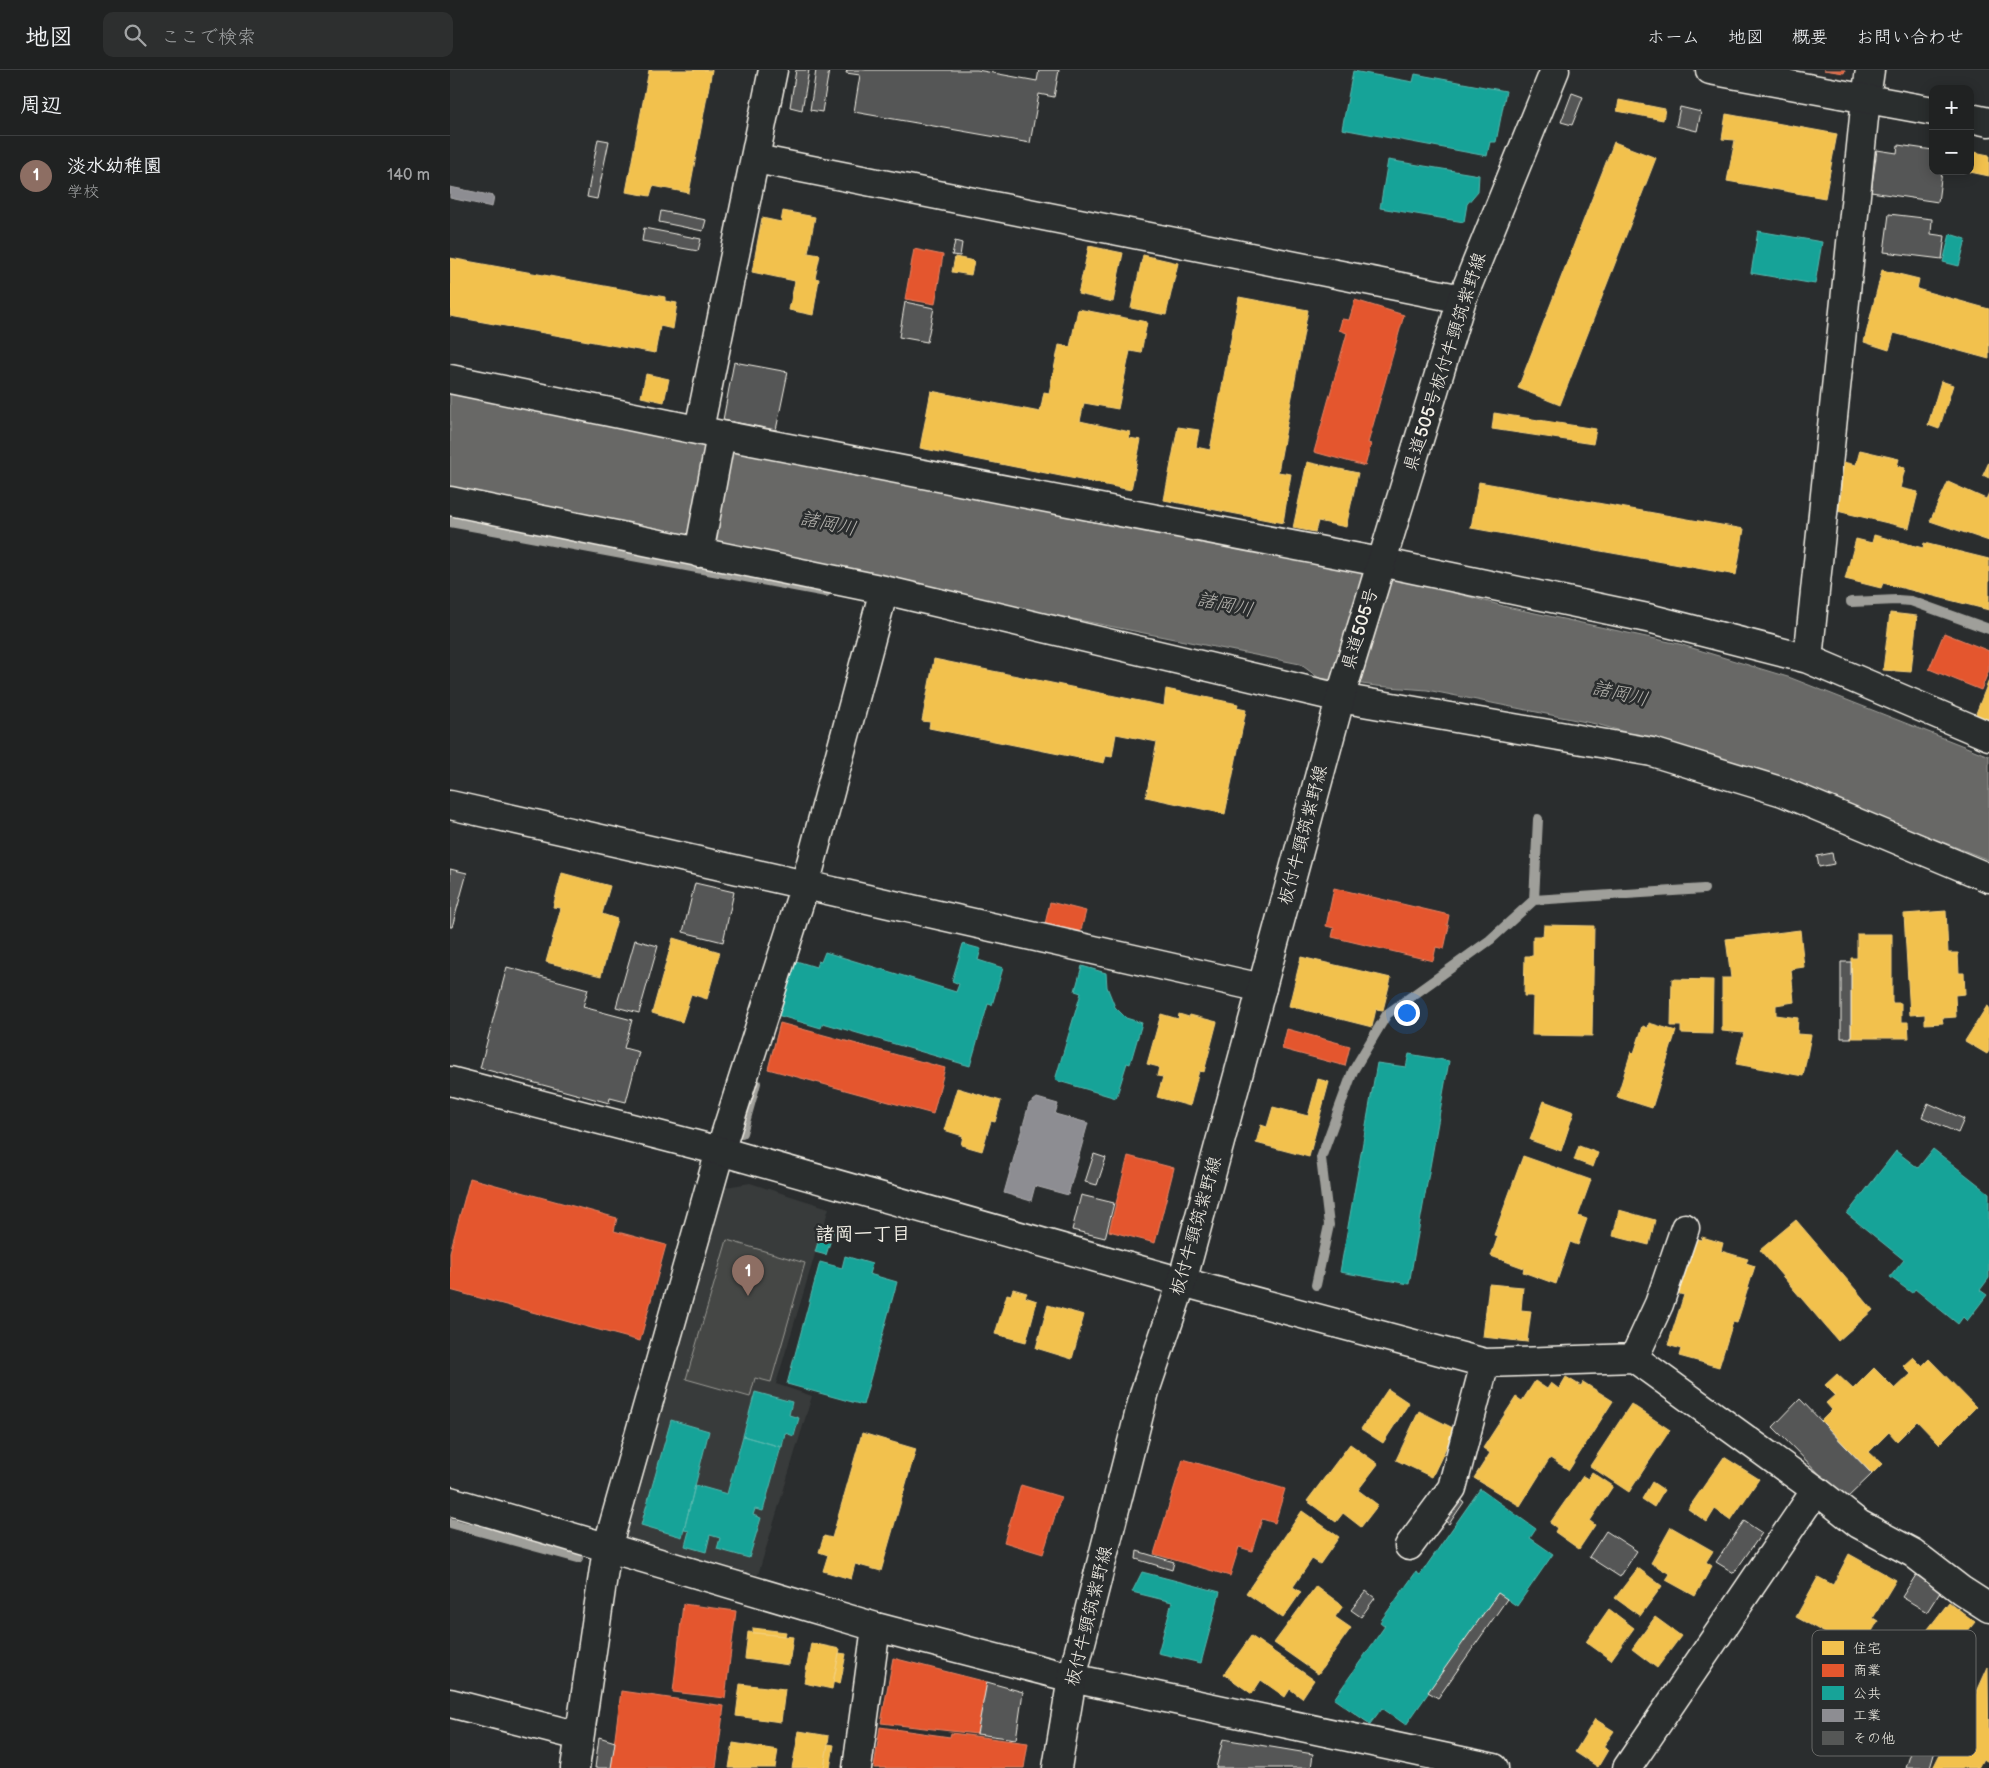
<!DOCTYPE html>
<html lang="ja">
<head>
<meta charset="utf-8">
<style>
  :root { --surface:#202222; --page:#2d2f2f; --text:#f1f3f6; --muted:#a2a4a5; --line:#3d3f40; --accent:#d93025 }
  body { margin:0; font-family:"Balsamiq Sans","Klee One",sans-serif; background:var(--page); color:var(--text) }
  .controls { position:absolute; right:15px; top:15px; display:grid; overflow:hidden; border-radius:10px; box-shadow:0 2px 12px #0003 }
  .controls button { width:45px; height:45px; display:grid; place-items:center; padding:0; border:0; border-bottom:1px solid var(--line); background:var(--surface); color:var(--text); font:25px sans-serif }
  .you { position:absolute; left:956px; top:942px; width:18px; height:18px; margin:-12px; border:4px solid #fff; border-radius:50%; background:#1a73e8; box-shadow:0 0 0 8px #1a73e833 }
  .badge { display:grid; place-items:center; width:32px; height:32px; border-radius:50%; background:var(--accent); color:#fff; font-size:16px; font-weight:700 }
  .pin { position:absolute; translate:-50% -41px; filter:drop-shadow(0 1px 2px #0008) }
  .pin::after { content:''; position:absolute; top:26px; width:18px; height:15px; background:inherit; clip-path:polygon(0 0,100% 0,50% 100%) }
  .list { margin:0; padding:0; list-style:none }
  h2 { display:flex; justify-content:space-between; align-items:center; height:65px; margin:0; padding:0 20px; font-size:21px }
  h2 small { font-size:16px; font-weight:400; color:var(--muted) }
  .list li { display:grid; grid-template-columns:32px 1fr auto; gap:15px; align-items:center; box-sizing:border-box; height:80px; padding:0 20px; border-top:1px solid var(--line) }
  .list b { display:block; font-size:19px; white-space:nowrap }
  .list p { margin:0; font-size:16px; white-space:nowrap; color:var(--muted) }
  .list em { font-size:16px; font-style:normal; color:var(--muted) }
  .icon { flex:none; width:28px; height:28px; fill:none; stroke:currentColor; stroke-width:2; stroke-linecap:round; stroke-linejoin:round }
  .map { position:relative; flex:none; width:1539px; height:1698px; overflow:hidden }
  header { display:flex; align-items:center; gap:30px; box-sizing:border-box; height:70px; padding:0 25px; background:var(--surface); border-bottom:1px solid var(--line) }
  header strong { font-size:24px }
  nav { display:flex; gap:28px; margin-inline-start:auto; font-size:18px }
  .search { width:350px; height:45px; background:var(--page); display:flex; align-items:center; gap:12px; box-sizing:border-box; padding:0 18px; border-radius:10px; color:var(--muted); font-size:19px }
  main { display:flex }
  aside { flex:1; background:var(--surface) }
  .map>svg:first-child { display:block }
  .built { fill:#373a3a }
  .green { fill:#444645; stroke:#9c9c96 }
  .water { fill:#676866; stroke:#9f9f9a }
  .homes { fill:#f2c14e; stroke:#f3cf7c }
  .shops { fill:#e4572e; stroke:#e98566 }
  .public { fill:#17a398; stroke:#59bab0 }
  .industry { fill:#8d8d92; stroke:#acabac }
  .lines { fill:none; stroke-linecap:round; stroke-linejoin:round }
  .stream { stroke:#9f9f9a; stroke-width:10 }
  .building { fill:#555756; stroke:#f4f1e8 }
  .minor-casing { stroke:#f4f1e8; stroke-width:31 }
  .tertiary-casing { stroke:#f4f1e8; stroke-width:31 }
  .secondary-casing { stroke:#f4f1e8; stroke-width:31 }
  .minor { stroke:#2a2d2e; stroke-width:28 }
  .tertiary { stroke:#2a2d2e; stroke-width:28 }
  .secondary { stroke:#2a2d2e; stroke-width:28 }
  .labels { text-anchor:middle; dominant-baseline:central; stroke-width:5; stroke-linejoin:round; paint-order:stroke }
  .street-label { font-size:18px; fill:#f4f1e8; stroke:#2a2d2e }
  .water-label { font-size:19px; font-style:italic; fill:#b5b3ae; stroke:#2a2d2e }
  .neighbourhood-label { font-size:19px; font-weight:bold; fill:#f4f1e8; stroke:#2a2d2e }
  .key { fill:#2a2d2e; stroke:#676866; stroke-width:1 }
  .key-label { font-size:14px; fill:#f4f1e8 }
</style>
</head>
<body>
<header>
<strong>地図</strong>
<div class="search"><svg class="icon" aria-label="search" viewBox="0 0 24 24"><circle cx="10" cy="10" r="6"/><path d="M15 15l6 6"/></svg>ここで検索</div>
<nav><a>ホーム</a><a>地図</a><a>概要</a><a>お問い合わせ</a></nav>
</header>
<main>
<aside>
<h2>周辺<small></small></h2>
<ul class="list">
<li><span class="badge" style="background:#8d6e63">1</span><div><b>淡水幼稚園</b><p>学校</p></div><em>140 m</em></li>
</ul>
</aside>
<div class="map">
<svg width="1539" height="1698" viewBox="0 0 1539 1698">
  <rect width="100%" height="100%" fill="#2a2d2e"/>
  <filter id="ink" filterUnits="userSpaceOnUse"><feTurbulence type="fractalNoise" baseFrequency=".02" numOctaves="2"/><feDisplacementMap in="SourceGraphic" scale="10" xChannelSelector="R" yChannelSelector="G"/><feConvolveMatrix kernelMatrix="1 2 1 2 8 2 1 2 1" color-interpolation-filters="sRGB"/></filter>
  <g filter="url(#ink)">
    <path class="built" d="M300,1113L379,1138L326,1314L362,1326L308,1505L174,1468L275,1117Z"/>
    <path class="green" d="M277,1170L355,1193L321,1312L305,1308L300,1327L236,1309Z"/>
    <path class="water" d="M0,324L516,426L965,512L1057,537L1229,574L1341,608L1539,686V790L1392,733L1255,684L1146,654L977,620L926,616L869,608L850,594L0,425Z"/>
    <path class="homes" d="M199,0H262L239,123L203,116L200,126L176,122Z
      M1169,30L1215,39L1213,50L1167,41Z
      M1276,44L1387,64L1375,128L1277,111L1285,70L1272,69Z
      M1164,72L1206,88L1110,335L1068,318Z
      M1524,82L1539,85V106L1520,102Z
      M333,141L365,147L358,183L370,185L365,208L369,209L363,245L339,240L345,211L302,202L312,148L331,152Z
      M639,176L673,183L663,232L628,224Z
      M693,185L728,193L716,245L681,238Z
      M505,187L524,191L521,205L502,202Z
      M0,188L215,227V231L227,233L223,259L210,256L205,283L0,246Z
      M1432,200L1469,209L1467,219L1539,239V289L1444,263L1439,280L1414,272Z
      M789,227L858,240L828,402L841,404L833,453L714,430L728,357L749,360L746,377L760,380Z
      M628,239L697,252L691,283L680,281L668,339L634,333L630,351L680,362L679,368L691,370L681,420L470,378L481,321L590,342L594,322L599,323L609,275L620,277Z
      M196,304L219,309L214,332L191,327Z
      M1491,311L1503,315L1489,359L1478,355Z
      M1044,343L1146,359L1143,374L1042,359Z
      M1410,380L1449,389L1447,396L1455,398L1450,418L1468,422L1459,458L1387,441L1392,420L1387,419L1393,392L1406,395Z
      M857,392L908,403L896,457L868,451L865,462L843,458Z
      M1539,392V408L1533,405Z
      M1029,412L1294,459L1286,505L1021,458Z
      M1498,412L1536,429L1539,423V471L1480,451Z
      M1424,465L1473,478L1474,473L1539,489V540L1433,513L1431,518L1395,509L1406,469L1422,473Z
      M1440,543L1467,546L1461,602L1433,600Z
      M484,589L714,636L716,619L788,634L787,638L796,640L775,744L696,727L707,672L666,664L662,687L656,686L654,693L479,658L480,652L472,651Z
      M1539,610V651L1525,646Z
      M112,803L160,816L152,844L167,849L151,906L96,892L111,838L103,837Z
      M1496,841L1498,883H1508L1509,903H1514L1515,924L1505,925L1506,947L1492,948L1493,953L1475,954V944L1460,945L1454,844Z
      M1094,855L1144,856L1142,966L1082,965L1083,926H1074L1075,886H1083V866H1093Z
      M1350,860L1354,897L1341,899L1344,932L1326,935V945L1348,948L1347,964L1361,965L1353,1006L1286,994L1294,963L1272,961V908H1281L1276,869Z
      M1407,864H1442V933H1451V952H1458L1459,968H1401V888H1407Z
      M223,868L270,882L257,929L241,924L232,952L202,943Z
      M851,887L941,908L933,940L926,939L922,957L839,936Z
      M1222,909L1263,910L1262,964L1231,963V956H1221Z
      M1537,936L1539,937V981L1537,984L1515,971Z
      M711,944L728,949L729,944L739,947L740,945L767,952L754,1002L749,1001L740,1036L707,1027L713,1007L707,1006L709,997L697,994Z
      M1199,953L1226,961L1202,1038L1167,1027L1181,982L1184,983L1193,956L1198,958Z
      M868,1009L879,1012L859,1087L806,1073L811,1055L817,1057L823,1037L858,1046Z
      M507,1018L551,1031L545,1052L541,1051L532,1081L511,1075L513,1066L494,1060Z
      M1094,1031L1124,1042L1111,1081L1080,1070Z
      M1129,1076L1148,1083L1143,1097L1124,1090Z
      M1073,1086L1141,1110L1128,1146L1137,1149L1128,1175L1120,1172L1106,1214L1073,1202L1074,1198L1041,1186L1048,1166L1044,1165Z
      M1169,1140L1205,1150L1199,1175L1163,1166Z
      M1346,1150L1423,1240L1388,1271L1310,1180Z
      M1252,1167L1273,1173L1271,1181L1298,1189L1296,1193L1305,1196L1287,1253L1283,1252L1269,1297L1229,1286L1231,1279L1218,1275L1234,1225L1226,1223L1242,1168L1251,1170Z
      M1039,1214L1073,1217L1071,1240L1081,1241L1077,1272L1033,1267Z
      M563,1219L577,1223L575,1227L587,1231L576,1272L545,1264L557,1224L561,1225Z
      M598,1235L634,1245L622,1289L586,1278Z
      M1463,1287L1472,1296L1479,1289L1526,1337L1489,1374L1467,1351L1447,1371L1439,1362L1419,1382L1432,1394L1422,1404L1371,1351L1382,1340L1376,1333L1385,1325L1375,1315L1387,1304L1403,1319L1424,1298L1445,1319L1461,1304L1453,1296Z
      M1116,1307L1131,1316L1133,1312L1163,1331L1119,1400L1100,1388L1070,1436L1024,1408L1040,1383L1033,1378L1066,1327L1072,1331L1085,1311L1097,1319L1101,1313L1109,1319Z
      M938,1319L959,1333L933,1373L911,1359Z
      M1181,1334L1220,1360L1179,1422L1140,1396Z
      M969,1341L1005,1359L982,1407L946,1390Z
      M412,1363L466,1379L431,1501L405,1494L401,1509L373,1501L378,1485L369,1482L374,1466L382,1468Z
      M900,1374L928,1394L908,1420L928,1435L911,1457L893,1443L886,1452L857,1431Z
      M1274,1387L1309,1409L1281,1450L1265,1439L1257,1452L1238,1439Z
      M1142,1402L1163,1416L1140,1451L1145,1455L1129,1479L1105,1462L1107,1458L1100,1453L1133,1406L1138,1409Z
      M1202,1412L1214,1420L1204,1437L1192,1429Z
      M852,1441L889,1467L870,1494L862,1489L843,1517L851,1522L833,1548L796,1523Z
      M1221,1457L1263,1481L1256,1492L1262,1496L1245,1526L1216,1510L1220,1504L1201,1493Z
      M1399,1484L1446,1510L1423,1548L1428,1551L1417,1570L1409,1566L1405,1575L1397,1571L1395,1574L1346,1547L1368,1507L1383,1515Z
      M1188,1498L1212,1516L1190,1546L1165,1528Z
      M866,1516L893,1536L885,1547L901,1558L868,1604L824,1573Z
      M1499,1532L1525,1552L1490,1596L1495,1600L1471,1631L1440,1608Z
      M1159,1539L1184,1558L1161,1590L1136,1572Z
      M1205,1547L1231,1566L1207,1598L1182,1579Z
      M303,1558L336,1562L335,1566L303,1563Z
      M298,1562L343,1567L339,1595L295,1589Z
      M801,1566L864,1610L852,1628L840,1619L835,1627L811,1610L802,1624L774,1604Z
      M361,1573L390,1579L382,1619L354,1613Z
      M389,1583L396,1584L390,1614L383,1612Z
      M1538,1597L1539,1692L1533,1689L1528,1698H1483L1506,1652L1501,1650L1514,1622L1525,1626Z
      M290,1614L335,1619L331,1652L286,1646Z
      M1145,1649L1164,1661L1153,1677L1158,1680L1148,1697L1125,1682Z
      M349,1661L379,1666L374,1698H342Z
      M283,1673L328,1680L325,1698H279Z
      M378,1674L384,1675L380,1698H374Z"/>
    <path class="shops" d="M1374,0H1395L1394,3Z
      M464,179L493,185L485,234L455,229Z
      M905,230L954,245L918,373L921,374L915,396L864,382L897,263L889,260L892,249L899,250Z
      M1494,563L1539,581V600L1531,620L1479,599Z
      M884,818L999,845L997,855L999,856L994,879L986,877L983,891L882,867L884,858L876,856Z
      M600,832L636,841L630,864L595,854Z
      M330,953L495,998L483,1044L318,999Z
      M837,959L900,976L895,996L832,979Z
      M678,1086L724,1098L705,1173L659,1161Z
      M20,1108L167,1148L164,1161L216,1175L190,1271L0,1220V1182Z
      M733,1389L835,1419L825,1453L812,1449L802,1481L789,1477L780,1506L704,1484Z
      M571,1415L611,1427L593,1484L554,1472Z
      M233,1534L286,1541L275,1628L223,1622Z
      M443,1588L537,1612L527,1664L431,1653Z
      M171,1621L274,1636L266,1698H161Z
      M430,1657L500,1667L501,1663L578,1673L574,1698H424Z"/>
    <path class="public" d="M903,1L963,12L965,4L1056,21L1046,72H1040L1037,86L892,59Z
      M938,90L1029,105L1028,121L1017,134L1014,152L930,138Z
      M1308,161L1372,172L1365,214L1301,203Z
      M1500,164L1516,169L1509,196L1493,192Z
      M513,874L531,879L528,890L553,898L542,935L538,934L520,996L373,953L371,958L327,945L343,890L366,897L368,891L371,892L375,882L506,922L509,914L502,911Z
      M632,896L656,903L657,917L665,937L676,948L692,953L680,994L677,993L666,1028L605,1010L631,923L625,921Z
      M959,984L999,991L959,1214L890,1202L927,993L956,997Z
      M1483,1079L1539,1123V1208L1530,1220L1537,1225L1517,1251L1513,1247L1508,1254L1465,1219L1462,1223L1440,1207L1454,1190L1397,1144L1446,1081L1468,1098Z
      M373,1156L384,1160L376,1185L365,1182Z
      M395,1186L422,1194L419,1204L447,1212L413,1335L337,1314L370,1192L392,1198Z
      M305,1322L342,1332L339,1345L349,1348L344,1366L335,1363L332,1377L293,1366Z
      M221,1350L259,1361L232,1467L191,1455Z
      M293,1366L331,1377L313,1441L305,1439L303,1445L311,1448L299,1488L267,1479L270,1468L260,1465L256,1482L235,1476L239,1461L234,1460L245,1415L277,1424Z
      M1030,1419L1086,1459L1080,1468L1103,1484L1067,1536L1048,1523L956,1655L932,1638L920,1654L884,1629L935,1556L930,1552L966,1502L970,1505Z
      M692,1502L770,1522L751,1593L708,1583L722,1532L682,1522Z"/>
    <path class="industry" d="M0,117L44,126L42,137L0,128Z
      M587,1028L608,1034L605,1044L638,1053L618,1125L585,1116L581,1131L554,1123L579,1034Z"/>
    <g class="lines">
      <path class="stream" d="M0,452L376,522
        M1401,532L1447,530L1461,531L1539,559
        M1084,830L1254,819
        M292,1063L306,1013
        M866,1215L879,1155L871,1088L903,1001L937,944L1040,870L1084,830L1088,749
        M0,1453L128,1488"/>
    </g>
    <path class="building" d="M346,0H359L352,40L340,37Z
      M366,0H379L372,42L360,40Z
      M397,0H527L587,11L589,0H609L604,27L589,24L580,73L404,42L410,5L396,3Z
      M1122,23L1133,27L1122,55L1111,52Z
      M1230,37L1251,42L1247,61L1226,56Z
      M148,69L159,71L147,129L137,127Z
      M1448,75L1483,80V101H1492L1488,132L1421,122L1427,80L1447,83Z
      M211,141L256,150L253,161L209,152Z
      M1439,144L1482,149L1481,164L1495,166L1492,189L1434,182Z
      M194,158L251,169L248,181L192,171Z
      M505,171L512,173L510,186L502,185Z
      M455,232L484,238L477,272L449,267Z
      M284,292L338,302L326,360L273,350Z
      M1382,783L1384,794L1369,797L1367,786Z
      M0,799L17,803L2,857H0Z
      M245,813L284,822L273,872L233,862Z
      M185,870L208,876L189,943L166,937Z
      M1391,892H1401V968H1391Z
      M57,897L138,919L133,937L182,950L174,978L189,982L176,1032L160,1028L159,1033L30,998Z
      M1478,1033L1514,1049L1508,1063L1472,1047Z
      M644,1084L656,1088L647,1115L635,1112Z
      M631,1125L664,1133L655,1168L622,1160Z
      M1350,1329L1422,1404L1395,1430L1323,1357Z
      M1004,1425L1014,1432L999,1454L989,1446Z
      M1294,1451L1312,1463L1284,1503L1266,1492Z
      M1156,1461L1187,1481L1170,1507L1139,1487Z
      M687,1481L724,1492L722,1500L686,1489Z
      M1466,1505L1491,1520L1477,1542L1452,1527Z
      M916,1521L925,1528L911,1547L901,1540Z
      M1048,1523L1057,1529L988,1628L978,1622Z
      M537,1612L573,1622L566,1669L527,1664Z
      M1467,1664L1488,1671L1480,1698H1456Z
      M149,1667L165,1672L161,1698H145Z
      M773,1669L863,1684L861,1698H766Z"/>
    <g class="lines">
      <g class="minor-casing">
        <path id="minor" d="M306,89L1012,229
          M0,309L271,365L930,492L1202,549L1358,589L1539,666
          M249,359L323,0
          M0,431L434,520L890,628L1202,682L1333,722L1539,808
          M249,483L271,365
          M1358,589L1416,28L1420,0
          M0,735L812,918
          M732,1212L1035,1293L1184,1288L1366,1420L1409,1454L1463,1483L1511,1520L1539,1538
          M1184,1288L1209,1234L1235,1158
          M0,1431L426,1557L622,1608L1044,1698
          M959,1476L1002,1418L1035,1293
          M0,1633L129,1666
          M125,1698L157,1478L270,1081L355,815L434,520
          M407,1698L426,1557
          M1177,1698L1366,1420"/>
      </g>
      <g class="tertiary-casing">
        <path id="tertiary" d="M1260,0L1483,41
          M1520,48L1539,52
          M0,1011L270,1081L732,1212"/>
      </g>
      <g class="secondary-casing">
        <path id="secondary" d="M607,1698L622,1608L695,1321L732,1212L894,615L1012,229L1105,0"/>
      </g>
      <use href="#minor" class="minor"/>
      <use href="#tertiary" class="tertiary"/>
      <use href="#secondary" class="secondary"/>
    </g>
  </g>
  <g class="labels">
    <g class="street-label">
      <text transform="translate(995 292) rotate(-72)">県道505号板付牛頸筑紫野線</text>
      <text transform="translate(910 559) rotate(-73)">県道505号</text>
      <text transform="translate(853 765) rotate(-75)">板付牛頸筑紫野線</text>
      <text transform="translate(746 1156) rotate(-74)">板付牛頸筑紫野線</text>
      <text transform="translate(639 1546) rotate(-76)">板付牛頸筑紫野線</text>
    </g>
    <g class="water-label">
      <text transform="translate(378 454) rotate(12)">諸岡川</text>
      <text transform="translate(775 535) rotate(12)">諸岡川</text>
      <text transform="translate(1170 624) rotate(13)">諸岡川</text>
    </g>
    <g class="neighbourhood-label">
      <text x="413" y="1164">諸岡一丁目</text>
    </g>
  </g>
  <rect x="1362" y="1560" width="164" height="126" rx="8" class="key"/>
  <rect x="1372" y="1571" width="22" height="14" fill="#f2c14e"/>
  <rect x="1372" y="1594" width="22" height="13" fill="#e4572e"/>
  <rect x="1372" y="1616" width="22" height="14" fill="#17a398"/>
  <rect x="1372" y="1639" width="22" height="13" fill="#8d8d92"/>
  <rect x="1372" y="1661" width="22" height="14" fill="#555756"/>
  <g class="key-label">
    <text x="1403" y="1583">住宅</text>
    <text x="1403" y="1605">商業</text>
    <text x="1403" y="1628">公共</text>
    <text x="1403" y="1650">工業</text>
    <text x="1403" y="1673">その他</text>
  </g>
</svg>
<div class="controls">
<button>+</button>
<button>−</button>
</div>
<div class="you"></div>
<div class="pin badge" style="left:298px;top:1226px;background:#8d6e63">1</div>
</div>
</main>
</body>
</html>
